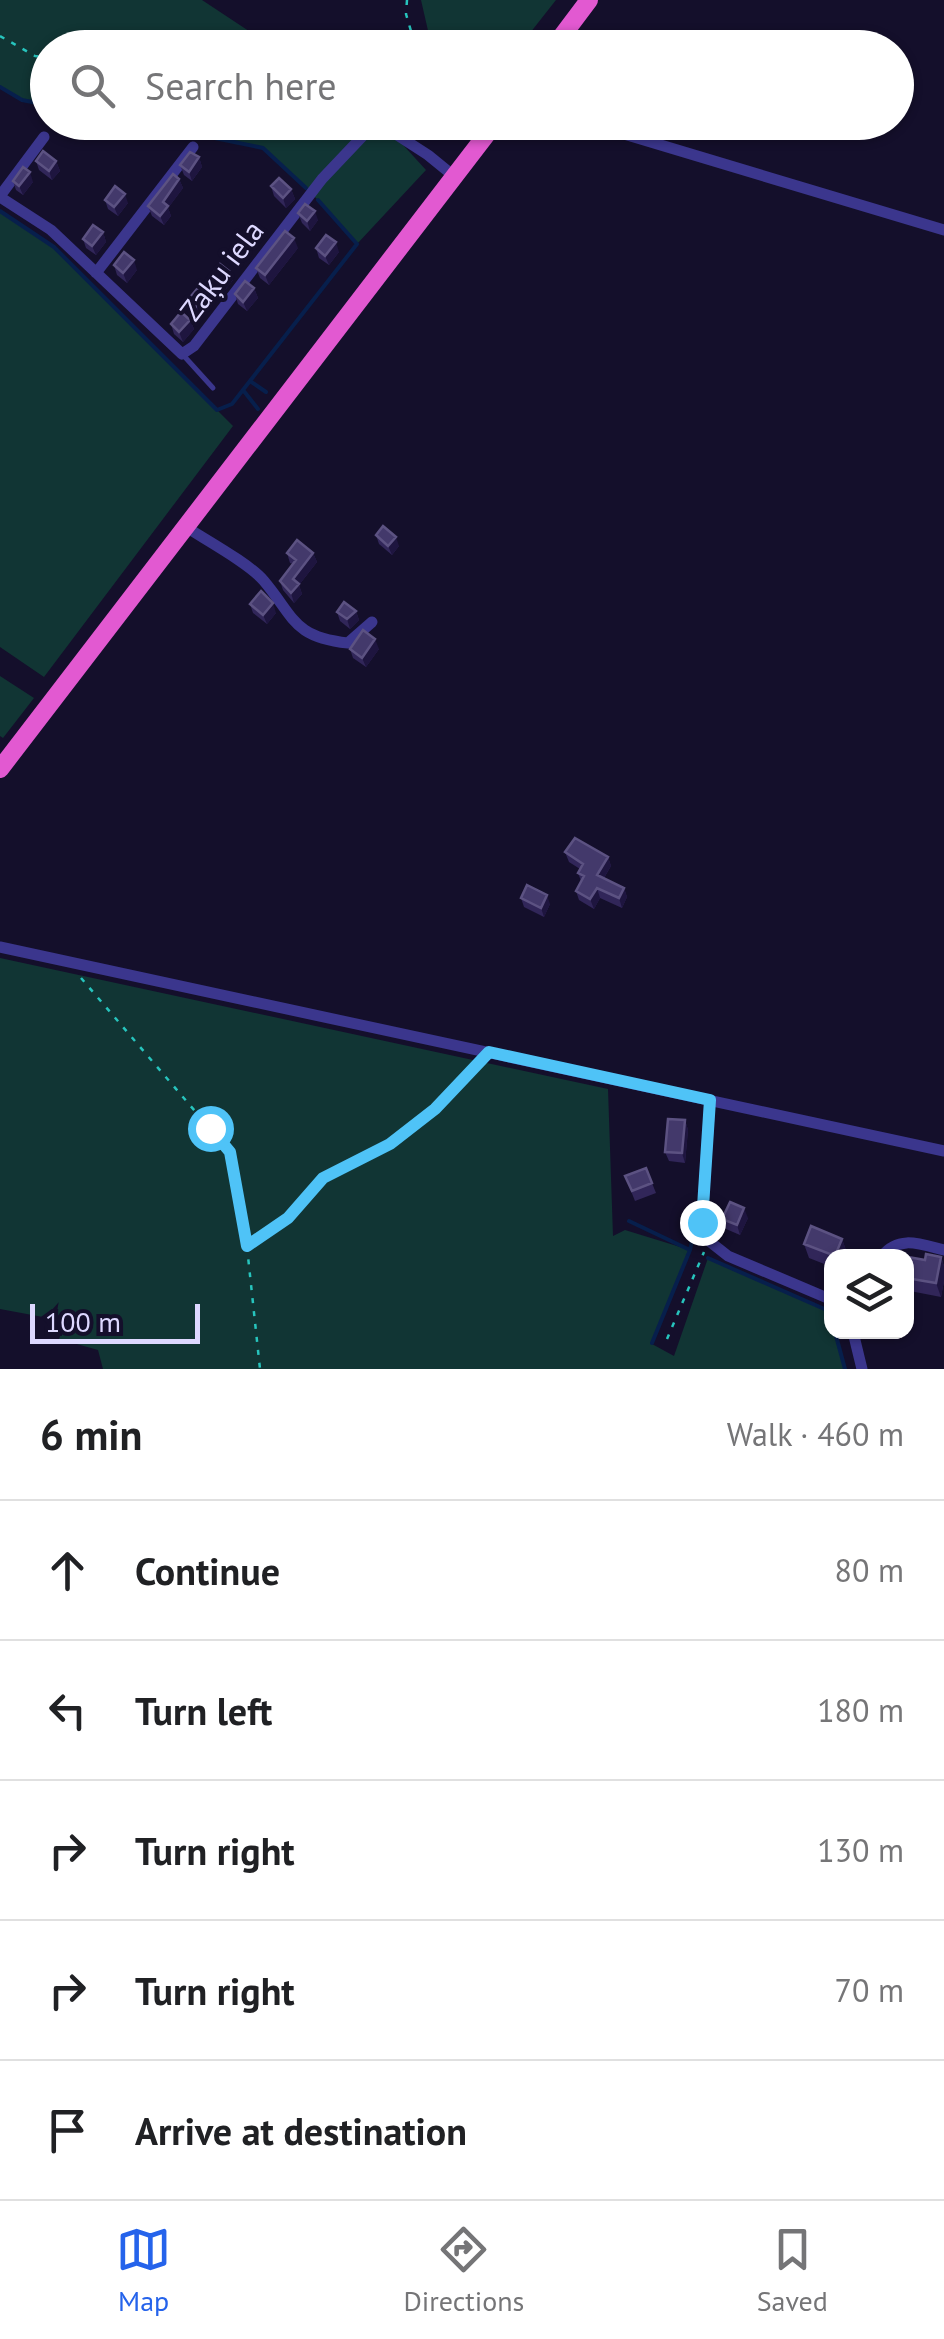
<!DOCTYPE html>
<html lang="en">
<head>
<meta charset="utf-8">
<style>
  :root { --surface:#fff; --page:#f6f6f6; --text:#202124; --muted:#757577; --line:#e0e0e0; --accent:#2563eb }
  body { margin:0; font-family:"PT Sans",sans-serif; background:var(--page); color:var(--text) }
  .controls { position:absolute; right:30px; bottom:30px; display:grid; overflow:hidden; border-radius:20px; box-shadow:0 2px 8px #0004 }
  .controls button { width:90px; height:90px; display:grid; place-items:center; padding:0; border:0; border-bottom:2px solid var(--line); background:var(--surface); color:var(--text); font:50px sans-serif }
  .scale { position:absolute; left:30px; bottom:25px; width:170px; box-sizing:border-box; padding-left:10px; border:5px solid #ddd8ff; border-top:0; font-size:28px; line-height:35px; white-space:nowrap; color:#ddd8ff; -webkit-text-stroke:8px #140f2b; paint-order:stroke }
  .stop { position:absolute; width:30px; height:30px; margin:-22px; border:8px solid #4fc3f7; border-radius:50%; background:#fff }
  .stop.end { background:#4fc3f7; border-color:#fff; box-shadow:0 2px 10px #0008 }
  .list { margin:0; padding:0; list-style:none }
  h2 { display:flex; justify-content:space-between; align-items:center; height:130px; margin:0; padding:0 40px; font-size:42px }
  h2 small { font-size:32px; font-weight:400; color:var(--muted) }
  .list li { display:grid; grid-template-columns:65px 1fr auto; gap:30px; align-items:center; box-sizing:border-box; height:140px; padding:0 40px; border-top:2px solid var(--line) }
  .list b { display:block; font-size:38px; white-space:nowrap }
  .list em { font-size:32px; font-style:normal; color:var(--muted) }
  .icon { flex:none; width:55px; height:55px; fill:none; stroke:currentColor; stroke-width:2; stroke-linecap:round; stroke-linejoin:round }
  .map { position:relative; flex:none; width:944px; height:1369px; overflow:hidden }
  .search { position:absolute; background:var(--surface); box-shadow:0 2px 8px #0004; left:30px; right:30px; top:30px; height:110px; display:flex; align-items:center; gap:25px; box-sizing:border-box; padding:0 35px; border-radius:55px; color:var(--muted); font-size:38px }
  .sheet { height:830px; background:var(--surface) }
  nav { display:flex; justify-content:space-around; align-items:center; box-sizing:border-box; height:140px; border-top:2px solid var(--line); background:var(--surface); font-size:28px; color:var(--muted) }
  nav a { display:grid; justify-items:center; gap:5px }
  nav .on { color:var(--accent) }
  .map>svg:first-child { display:block }
  .green { fill:#113534 }
  .lines { fill:none; stroke-linecap:round; stroke-linejoin:round }
  .stream { stroke:#071f4c; stroke-width:4 }
  .path { stroke:#27c4bd; stroke-width:2.5; stroke-dasharray:5 8; stroke-linecap:butt }
  .service { stroke:#3b368d; stroke-width:5 }
  .minor { stroke:#3b368d; stroke-width:11 }
  .trunk { stroke:#e259d1; stroke-width:18 }
  .wall { fill:#312659 }
  .shaded-wall { fill:#1e153f }
  .building { fill:#43396b; stroke:#5c5282; stroke-width:2.5 }
  .route { stroke:#4fc3f7; stroke-width:12 }
  .labels { text-anchor:middle; dominant-baseline:central; stroke-width:8; stroke-linejoin:round; paint-order:stroke }
  .street-label { font-size:30px; fill:#ddd8ff; stroke:#140f2b }
</style>
</head>
<body>
<div class="map">
<svg width="944" height="1369" viewBox="0 0 944 1369">
  <rect width="100%" height="100%" fill="#140f2b"/>
  <path class="green" d="M0,0H202L273,47L48,48L47,105L22,100L0,87Z
    M421,0H556L519,47L432,48Z
    M136,123H383L426,170L357,244L318,200L263,148Z
    M0,211L54,247L233,426L44,677L0,647Z
    M0,676L34,698L3,738L0,736Z
    M0,958L608,1089L613,1236L625,1230L690,1250L652,1344L674,1356L708,1258L829,1311L832,1332H835L845,1369H103L98,1350L59,1339L68,1314L43,1317L0,1309Z"/>
  <g class="lines">
    <path class="stream" d="M0,87L22,100L48,105
      M136,122L263,148L306,188
      M0,211L54,247L217,410L232,404L357,244L318,200
      M250,381L266,392
      M243,390L258,409
      M629,1221L690,1250
      M708,1258L829,1311L832,1318
      M835,1332L845,1369
      M652,1343L690,1250L694,1232"/>
    <path class="path" d="M407,0L406,14L416,48
      M0,36L35,56L48,58
      M81,978L230,1152L247,1247L260,1369
      M248,1246L288,1218L323,1179L390,1144L435,1109L479,1063
      M667,1339L704,1252"/>
    <path class="service" d="M184,356L213,388"/>
    <path class="minor" d="M377,122L428,155L455,177
      M584,122L944,230
      M0,196L44,137
      M0,197L51,230L182,354L194,346L322,179L376,122
      M96,273L193,147
      M186,527C206,540 250,564 264,581C295,618 293,637 348,643L372,622
      M0,947L944,1151
      M710,1100L702,1222L709,1241L728,1256L832,1300
      M882,1256C899,1235 920,1244 944,1250
      M853,1332L862,1369"/>
    <path class="trunk" d="M553,48L589,0
      M0,769L496,122"/>
  </g>
  <path class="wall" d="M199,157L202,167L192,181L184,175L180,165Z
    M36,161H56L60,171L52,180L39,170Z
    M179,179L183,188L168,208L171,216L164,225L152,216L148,206Z
    M13,181L33,182L23,195L16,190Z
    M271,186L291,189L295,199L286,208L274,196Z
    M105,200L128,203L118,216L108,209Z
    M298,213L318,220L310,231L302,223Z
    M103,232L106,242L96,255L86,248L83,239Z
    M298,248L269,285L260,278L256,268Z
    M316,248L339,252L329,265L319,258Z
    M114,265L137,270L127,283L117,275Z
    M229,271L233,280L222,294L213,287L210,277Z
    M254,288L258,298L247,311L238,304L235,294Z
    M206,296L209,306L198,319L189,311L186,302Z
    M190,320L194,329L183,342L174,334L171,324Z
    M376,535L399,546L392,555L379,544Z
    M287,553H313L317,562L299,585L302,594L294,603L283,590L280,581L293,564L290,563Z
    M250,604L276,613L267,624L253,613Z
    M356,611L359,620L350,629L340,621L337,612Z
    M350,649H379L366,667L353,658Z
    M565,852L608,857L611,866L604,878L624,888L627,897L622,908L600,898L594,909L579,900L576,891L581,881L578,873L580,869L569,862Z
    M521,898L550,904L544,917L524,907Z
    M685,1120L688,1130L685,1163L669,1161L665,1152Z
    M646,1168L656,1193L635,1201L625,1176Z
    M748,1218L740,1235L726,1229L722,1219Z
    M842,1239L847,1253L846,1256H832V1267L809,1258L804,1244Z
    M941,1257L944,1266V1281L941,1297L910,1291L906,1282V1268L925,1260Z"/>
  <path class="shaded-wall" d="M199,157L202,167L192,181L189,172Z
    M56,161L60,171L52,180L49,171Z
    M30,172L33,182L23,195L19,186Z
    M179,179L183,188L168,208L171,216L164,225L160,216L163,202Z
    M291,189L295,199L286,208L283,198Z
    M125,194L128,203L118,216L114,207Z
    M315,211L318,220L310,231L307,221Z
    M103,232L106,242L96,255L92,246Z
    M294,238L298,248L269,285L265,275Z
    M336,242L339,252L329,265L325,256Z
    M134,260L137,270L127,283L123,273Z
    M229,271L233,280L222,294L219,284Z
    M254,288L258,298L247,311L243,302Z
    M206,296L209,306L198,319L194,309Z
    M190,320L194,329L183,342L179,332Z
    M396,537L399,546L392,555L388,546Z
    M313,553L317,562L299,585L302,594L294,603L291,593L293,579Z
    M273,603L276,613L267,624L263,615Z
    M356,611L359,620L350,629L347,619Z
    M375,639L379,649L366,667L362,658Z
    M608,857L611,866L600,884L597,875Z
    M597,888L600,898L594,909L590,899Z
    M624,888L627,897L622,908L619,898Z
    M547,895L550,904L544,917L541,908Z
    M685,1120L688,1130L685,1163L682,1153Z
    M744,1208L748,1218L740,1235L737,1225Z
    M842,1239L847,1253L846,1256H835Z
    M941,1257L944,1266V1281L941,1297L936,1283Z"/>
  <path class="building" d="M43,151L56,161L49,171L36,161Z
    M190,152L199,157L189,172L180,165Z
    M23,167L30,172L19,186L13,181Z
    M173,174L179,179L163,202L168,206L160,216L148,206Z
    M279,178L291,189L283,198L271,186Z
    M115,186L125,194L114,207L105,200Z
    M305,204L315,211L307,221L298,213Z
    M93,225L103,232L92,246L83,239Z
    M285,231L294,238L265,275L256,268Z
    M326,235L336,242L325,256L316,248Z
    M124,252L134,260L123,273L114,265Z
    M220,264L229,271L219,284L210,277Z
    M245,281L254,288L243,302L235,294Z
    M197,289L206,296L194,309L186,302Z
    M181,312L190,320L179,332L171,324Z
    M383,526L396,537L388,546L376,535Z
    M297,540L313,553L293,579L299,584L291,593L280,581L296,560L287,553Z
    M261,591L273,603L263,615L250,604Z
    M344,602L356,611L347,619L337,612Z
    M363,630L375,639L362,658L350,649Z
    M575,838L608,857L597,875L624,888L619,898L597,888L590,899L576,891L584,876L578,873L583,864L565,852Z
    M527,885L547,895L541,908L521,898Z
    M668,1119L685,1120L682,1153L665,1152Z
    M646,1168L652,1183L632,1191L625,1176Z
    M730,1202L744,1208L737,1225L722,1219Z
    M811,1226L842,1239L835,1256L804,1244Z
    M926,1254L941,1257L936,1283L906,1278L908,1257L925,1260Z"/>
  <g class="lines">
    <path class="route" d="M210,1128L230,1152L247,1246L288,1218L323,1178L390,1144L435,1109L489,1052L710,1100L702,1222"/>
  </g>
  <g class="labels">
    <g class="street-label">
      <text transform="translate(221 270) rotate(-53)">Zaķu iela</text>
    </g>
  </g>
</svg>
<div class="controls">
<button><svg class="icon" aria-label="layers" viewBox="0 0 24 24"><path d="M12 4l9 5-9 5-9-5zM3 14l9 5 9-5"/></svg></button>
</div>
<div class="scale">100 m</div>
<div class="stop" style="left:210px;top:1128px"></div>
<div class="stop end" style="left:702px;top:1222px"></div>
<div class="search"><svg class="icon" aria-label="search" viewBox="0 0 24 24"><circle cx="10" cy="10" r="6"/><path d="M15 15l6 6"/></svg>Search here</div>
</div>
<section class="sheet">
<h2>6 min<small>Walk · 460 m</small></h2>
<ul class="list">
<li><svg class="icon" aria-label="ahead" viewBox="0 0 24 24"><path d="M12 20V5M6 11l6-6 6 6"/></svg><div><b>Continue</b></div><em>80 m</em></li>
<li><svg class="icon" aria-label="left" viewBox="0 0 24 24"><path d="M17 20v-9H6M10 6l-5 5 5 5"/></svg><div><b>Turn left</b></div><em>180 m</em></li>
<li><svg class="icon" aria-label="right" viewBox="0 0 24 24"><path d="M7 20v-9h11M14 6l5 5-5 5"/></svg><div><b>Turn right</b></div><em>130 m</em></li>
<li><svg class="icon" aria-label="right" viewBox="0 0 24 24"><path d="M7 20v-9h11M14 6l5 5-5 5"/></svg><div><b>Turn right</b></div><em>70 m</em></li>
<li><svg class="icon" aria-label="arrive" viewBox="0 0 24 24"><path d="M6 21V4h12l-3 4 3 4H6"/></svg><div><b>Arrive at destination</b></div></li>
</ul>
</section>
<nav>
<a class="on"><svg class="icon" aria-label="map" viewBox="0 0 24 24"><path d="M3 6l6-2 6 2 6-2v14l-6 2-6-2-6 2zM9 4v14M15 6v14"/></svg>Map</a>
<a><svg class="icon" aria-label="directions" viewBox="0 0 24 24"><path d="M12 3l9 9-9 9-9-9zM9 14v-3h6M13 9l2 2-2 2"/></svg>Directions</a>
<a><svg class="icon" aria-label="saved" viewBox="0 0 24 24"><path d="M7 4h10v16l-5-4-5 4z"/></svg>Saved</a>
</nav>
</body>
</html>
